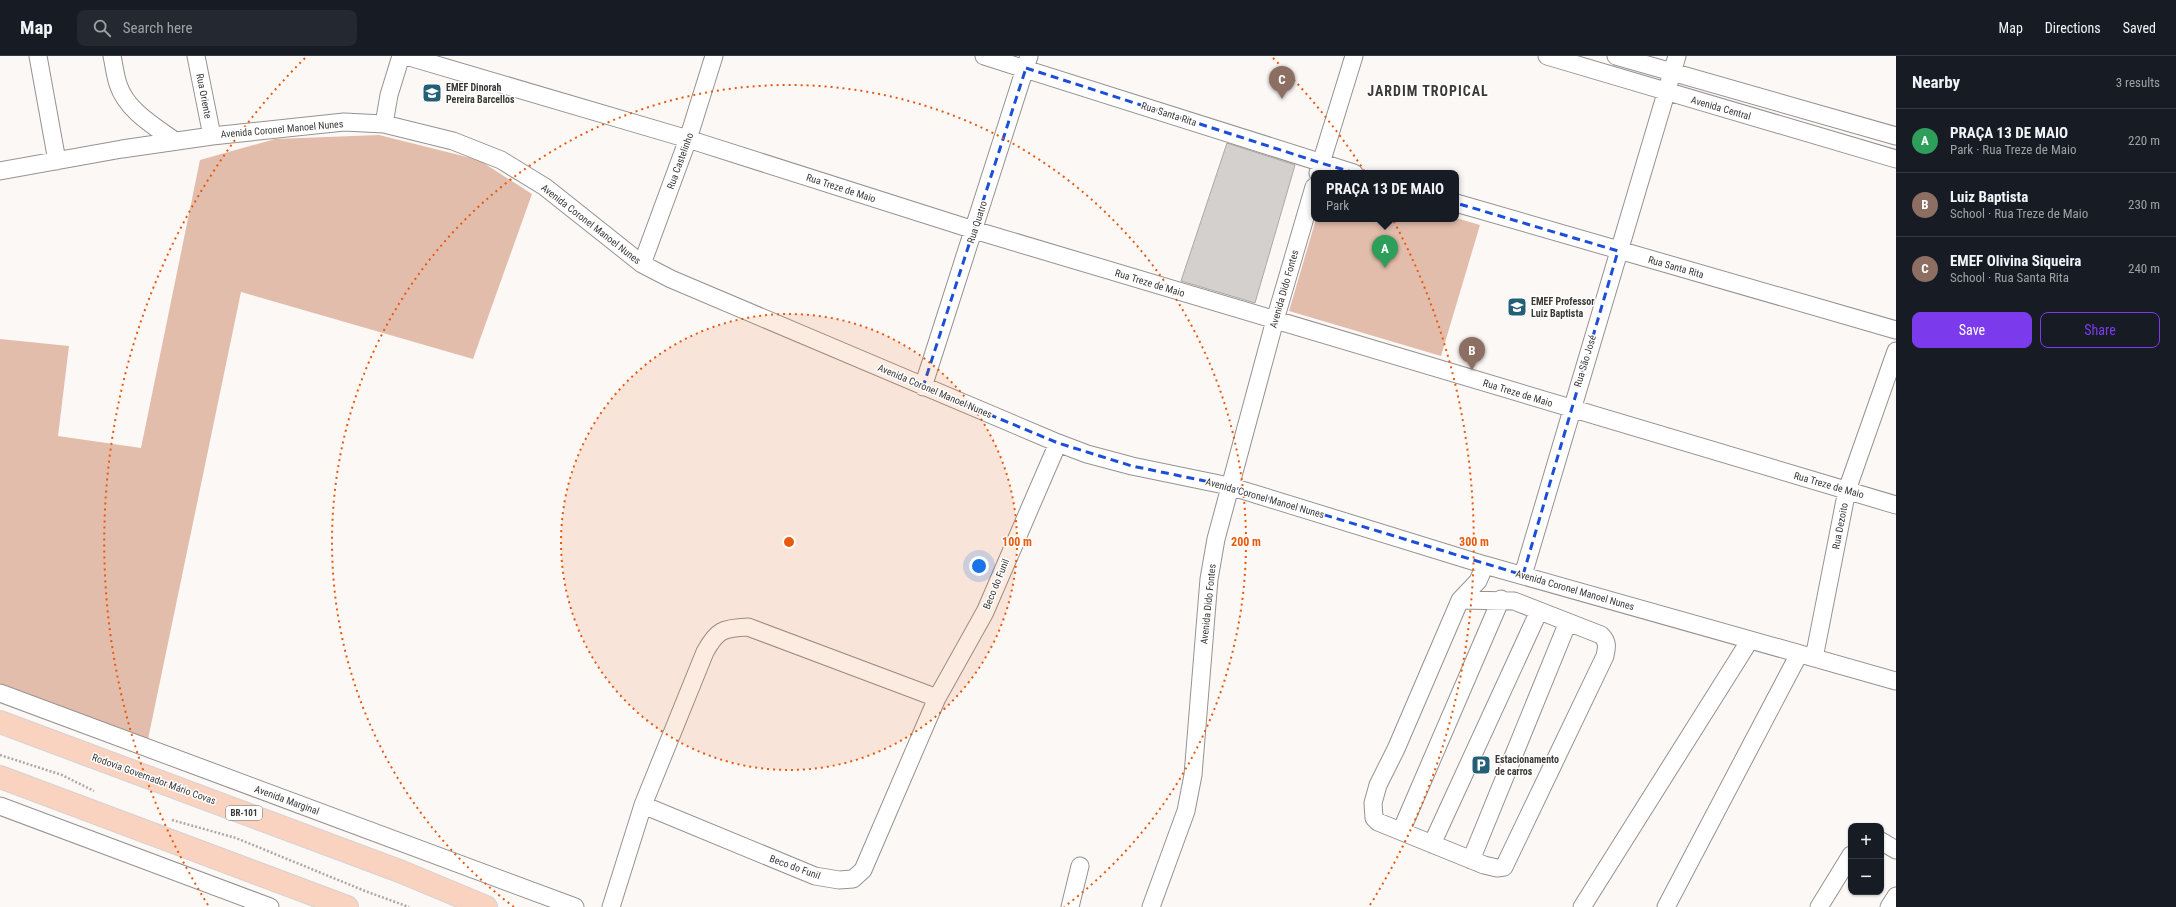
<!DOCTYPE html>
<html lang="en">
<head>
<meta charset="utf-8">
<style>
  :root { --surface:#171b24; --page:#242831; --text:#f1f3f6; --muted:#9ea1a6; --line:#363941; --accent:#7c3aed }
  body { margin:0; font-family:"Roboto Condensed",sans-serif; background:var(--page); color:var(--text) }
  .controls { position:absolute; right:12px; bottom:12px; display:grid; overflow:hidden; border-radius:8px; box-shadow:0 1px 3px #0004 }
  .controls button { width:36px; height:36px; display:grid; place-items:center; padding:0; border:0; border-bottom:1px solid var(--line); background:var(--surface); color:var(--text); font:20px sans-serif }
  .you { position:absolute; left:979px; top:510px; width:14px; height:14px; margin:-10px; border:3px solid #fff; border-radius:50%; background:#1a73e8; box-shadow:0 0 0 6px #1a73e833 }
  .badge { display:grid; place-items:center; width:26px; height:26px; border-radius:50%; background:var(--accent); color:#fff; font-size:13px; font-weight:700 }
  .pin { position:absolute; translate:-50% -33px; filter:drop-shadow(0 1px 2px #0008) }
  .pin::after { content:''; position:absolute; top:21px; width:14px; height:12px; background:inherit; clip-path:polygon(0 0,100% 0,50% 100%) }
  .popup { position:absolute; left:1311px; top:114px; width:148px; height:52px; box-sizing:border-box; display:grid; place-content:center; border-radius:8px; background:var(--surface); filter:drop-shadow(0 1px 3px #0005); font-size:13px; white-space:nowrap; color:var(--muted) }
  .popup b { font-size:15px; color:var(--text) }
  .popup::after { content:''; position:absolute; left:50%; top:100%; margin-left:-8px; border:8px solid transparent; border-top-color:var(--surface) }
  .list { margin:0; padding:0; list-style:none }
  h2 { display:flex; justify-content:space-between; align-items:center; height:52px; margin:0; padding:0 16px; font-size:17px }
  h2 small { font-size:13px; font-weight:400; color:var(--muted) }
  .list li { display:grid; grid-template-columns:26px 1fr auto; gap:12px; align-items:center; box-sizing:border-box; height:64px; padding:0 16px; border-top:1px solid var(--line) }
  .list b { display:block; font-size:15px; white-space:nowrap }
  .list p { margin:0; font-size:13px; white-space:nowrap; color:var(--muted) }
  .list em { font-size:13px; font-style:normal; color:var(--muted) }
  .actions { display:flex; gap:8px; padding:12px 16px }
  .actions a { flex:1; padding:9px 0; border:1px solid var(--accent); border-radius:8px; text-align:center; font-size:14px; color:var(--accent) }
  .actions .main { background:var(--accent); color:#fff }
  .icon { flex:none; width:22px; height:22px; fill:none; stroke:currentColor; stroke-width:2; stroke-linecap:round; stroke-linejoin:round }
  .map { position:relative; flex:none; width:1896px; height:851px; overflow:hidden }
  header { display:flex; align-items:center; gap:24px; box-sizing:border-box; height:56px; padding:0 20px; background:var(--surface); border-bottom:1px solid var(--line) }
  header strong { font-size:19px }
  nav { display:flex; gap:22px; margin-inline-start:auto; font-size:14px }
  .search { width:280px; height:36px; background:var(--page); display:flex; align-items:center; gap:10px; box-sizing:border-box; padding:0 14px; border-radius:8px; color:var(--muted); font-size:15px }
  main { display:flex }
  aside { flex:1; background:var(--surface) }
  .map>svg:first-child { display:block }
  .green { fill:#e3bdac }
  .building { fill:#d4d0ce; stroke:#aca8a6 }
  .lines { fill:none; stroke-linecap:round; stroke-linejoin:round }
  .minor-casing { stroke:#969290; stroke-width:19 }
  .major-casing { stroke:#d4d3d3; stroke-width:24 }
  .path { stroke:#aba8a6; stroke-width:2.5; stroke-dasharray:2 2; stroke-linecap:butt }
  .minor { stroke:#fff; stroke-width:17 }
  .major { stroke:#f9d2c0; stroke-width:22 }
  .marked { fill:none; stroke:#1d4ed8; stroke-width:3; stroke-dasharray:8 5; stroke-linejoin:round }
  .ring { fill:none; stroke:#e8590c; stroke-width:2; stroke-dasharray:2 4 }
  .labels { text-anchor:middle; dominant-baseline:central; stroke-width:3; stroke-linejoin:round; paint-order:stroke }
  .shield { fill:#fff; stroke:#757474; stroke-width:1 }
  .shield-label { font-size:9px; font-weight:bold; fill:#3a3938 }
  .poi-label { font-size:10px; font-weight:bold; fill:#3a3938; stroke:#fff; text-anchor:start }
  .street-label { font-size:10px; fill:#3a3938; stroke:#fff }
  .district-label { font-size:14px; font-weight:bold; letter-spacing:1px; fill:#3a3938; stroke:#fff }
  .centre { fill:#e8590c; stroke:#fff; stroke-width:2 }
  .ring-label { font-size:12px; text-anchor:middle; font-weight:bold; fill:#e8590c; stroke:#fff; stroke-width:3; stroke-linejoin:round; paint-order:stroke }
</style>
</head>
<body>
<header>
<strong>Map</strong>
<div class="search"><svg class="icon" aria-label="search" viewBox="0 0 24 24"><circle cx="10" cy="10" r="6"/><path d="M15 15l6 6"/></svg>Search here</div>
<nav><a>Map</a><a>Directions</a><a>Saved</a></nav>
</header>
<main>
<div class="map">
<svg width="1896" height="851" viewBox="0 0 1896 851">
  <rect width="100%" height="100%" fill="#fcf8f6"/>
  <path class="green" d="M379,79L479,104L532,138L473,303L241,236L147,688L0,633V283L69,290L58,380L141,392L200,104L275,83Z
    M1456,162L1480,169L1441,300L1289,255L1316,163Z"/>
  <path class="building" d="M1227,87L1295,109L1255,247L1181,225Z"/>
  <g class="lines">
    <g class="minor-casing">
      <path id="minor" d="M38,0L57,105
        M112,0C114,9 115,19 118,28C126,54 154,70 175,85
        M196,0L212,80
        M406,0L688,83L974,174L1896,449
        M984,0L1354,117
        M1547,0L1896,103
        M1616,0L1896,80
        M384,68L389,39L401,0
        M0,115L122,93L212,80L344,66L384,68L453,85L501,104L545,131L642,208L671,223L1058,387L1087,398L1132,410L1229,430L1485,509L1896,625
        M1318,117L1354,0
        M1456,147L1896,274
        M642,208L688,83L714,0
        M923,331L1029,0
        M1523,519L1677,0
        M1460,544L1514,545L1601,579C1608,586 1607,591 1605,600L1504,811L1497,812L1484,809L1378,766L1374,762L1373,747L1378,729L1396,693L1460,544L1478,525L1485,509
        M1814,602L1847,434L1896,295
        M0,637L575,851
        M643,749L815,820L839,824L853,823L863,814L937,642L985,556L1058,387
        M0,750L270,851
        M1401,775L1501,543
        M1881,785L1896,794
        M1432,788L1539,555
        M1471,804L1568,566
        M611,851L643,749L705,596C717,574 723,572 748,571L937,642
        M1070,851L1080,810
        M1151,851L1186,755L1193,719L1209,523L1216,483L1275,264L1314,131
        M1582,851L1750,584
        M1666,851L1799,598
        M1819,851L1851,799
        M1889,851L1896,840"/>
    </g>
    <g class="major-casing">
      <path id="major" d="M0,666L402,816L486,851
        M0,721L347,851"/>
    </g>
    <path class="path" d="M0,699L62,719L94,735
      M172,764L236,782L365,835L409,851"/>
    <use href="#minor" class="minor"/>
    <use href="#major" class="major"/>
  </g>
  <path class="marked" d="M1026,12L1321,107L1618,195L1523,519L1229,430L1132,410L1058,387L923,331Z"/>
  <circle cx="789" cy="486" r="228" fill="#e8590c" fill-opacity=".12"/>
  <g class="ring">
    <circle cx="789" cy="486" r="228"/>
    <path d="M514 851A457 457 0 1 1 1064 851"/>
    <path d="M208 849A685 685 0 0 1 305 2M1273 2A685 685 0 0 1 1370 849"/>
  </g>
  <defs>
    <g id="school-square" transform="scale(1)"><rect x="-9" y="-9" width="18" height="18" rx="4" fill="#236077" stroke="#fff"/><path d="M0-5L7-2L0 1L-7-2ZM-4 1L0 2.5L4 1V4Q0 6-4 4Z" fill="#fff"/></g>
    <g id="parking-square" transform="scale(1)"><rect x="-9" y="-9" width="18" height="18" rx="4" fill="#236077" stroke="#fff"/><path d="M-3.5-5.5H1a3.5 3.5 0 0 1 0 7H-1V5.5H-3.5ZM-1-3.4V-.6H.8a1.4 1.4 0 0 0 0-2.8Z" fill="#fff"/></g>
  </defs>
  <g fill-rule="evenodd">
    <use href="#school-square" x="432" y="37"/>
    <use href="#school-square" x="1517" y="251"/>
    <use href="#parking-square" x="1481" y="709"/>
  </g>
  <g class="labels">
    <rect class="shield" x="226" y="750" width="36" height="14" rx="3"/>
    <g class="shield-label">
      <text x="244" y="757">BR-101</text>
    </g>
    <g class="poi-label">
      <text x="446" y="31">EMEF Dinorah<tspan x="446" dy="12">Pereira Barcellos</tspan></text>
      <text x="1531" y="245">EMEF Professor<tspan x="1531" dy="12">Luiz Baptista</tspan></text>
      <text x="1495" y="703">Estacionamento<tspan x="1495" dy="12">de carros</tspan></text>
    </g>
    <g class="street-label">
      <text transform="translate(204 40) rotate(79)">Rua Oriente</text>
      <text transform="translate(1721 52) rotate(16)">Avenida Central</text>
      <text transform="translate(1169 58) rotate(18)">Rua Santa Rita</text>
      <text transform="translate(282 73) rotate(-5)">Avenida Coronel Manoel Nunes</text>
      <text transform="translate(680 105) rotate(-70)">Rua Castelinho</text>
      <text transform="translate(841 132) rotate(18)">Rua Treze de Maio</text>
      <text transform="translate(977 166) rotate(-72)">Rua Quatro</text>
      <text transform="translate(591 168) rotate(38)">Avenida Coronel Manoel Nunes</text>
      <text transform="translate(1676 211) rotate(16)">Rua Santa Rita</text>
      <text transform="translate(1150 227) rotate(17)">Rua Treze de Maio</text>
      <text transform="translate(1284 233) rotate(-74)">Avenida Dido Fontes</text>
      <text transform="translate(1585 305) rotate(-73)">Rua São José</text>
      <text transform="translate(935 335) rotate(23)">Avenida Coronel Manoel Nunes</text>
      <text transform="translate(1518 337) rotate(17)">Rua Treze de Maio</text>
      <text transform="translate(1829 429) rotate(16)">Rua Treze de Maio</text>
      <text transform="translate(1265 442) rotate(16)">Avenida Coronel Manoel Nunes</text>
      <text transform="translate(1840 470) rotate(-79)">Rua Dezoito</text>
      <text transform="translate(996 528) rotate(-68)">Beco do Funil</text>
      <text transform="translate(1575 534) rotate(16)">Avenida Coronel Manoel Nunes</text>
      <text transform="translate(1208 548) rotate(-84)">Avenida Dido Fontes</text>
      <text transform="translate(154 723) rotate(20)">Rodovia Governador Mário Covas</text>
      <text transform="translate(287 744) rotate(20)">Avenida Marginal</text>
      <text transform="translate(795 811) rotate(20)">Beco do Funil</text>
    </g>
    <g class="district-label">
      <text x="1428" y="35">JARDIM TROPICAL</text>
    </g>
  </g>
  <circle cx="789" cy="486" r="6" class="centre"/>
  <g class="ring-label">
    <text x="1017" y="490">100 m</text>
    <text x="1246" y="490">200 m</text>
    <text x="1474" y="490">300 m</text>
  </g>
</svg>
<div class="controls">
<button>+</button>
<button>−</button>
</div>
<div class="you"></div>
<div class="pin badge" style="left:1385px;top:212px;background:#2e9e5b">A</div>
<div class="popup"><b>PRAÇA 13 DE MAIO</b>Park</div>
<div class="pin badge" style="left:1472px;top:314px;background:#8d6e63">B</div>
<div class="pin badge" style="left:1282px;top:43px;background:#8d6e63">C</div>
</div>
<aside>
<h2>Nearby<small>3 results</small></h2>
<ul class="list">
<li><span class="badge" style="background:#2e9e5b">A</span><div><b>PRAÇA 13 DE MAIO</b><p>Park · Rua Treze de Maio</p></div><em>220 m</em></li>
<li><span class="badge" style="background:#8d6e63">B</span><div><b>Luiz Baptista</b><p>School · Rua Treze de Maio</p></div><em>230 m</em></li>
<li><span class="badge" style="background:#8d6e63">C</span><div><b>EMEF Olivina Siqueira</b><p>School · Rua Santa Rita</p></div><em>240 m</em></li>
</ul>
<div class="actions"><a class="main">Save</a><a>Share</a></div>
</aside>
</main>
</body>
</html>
